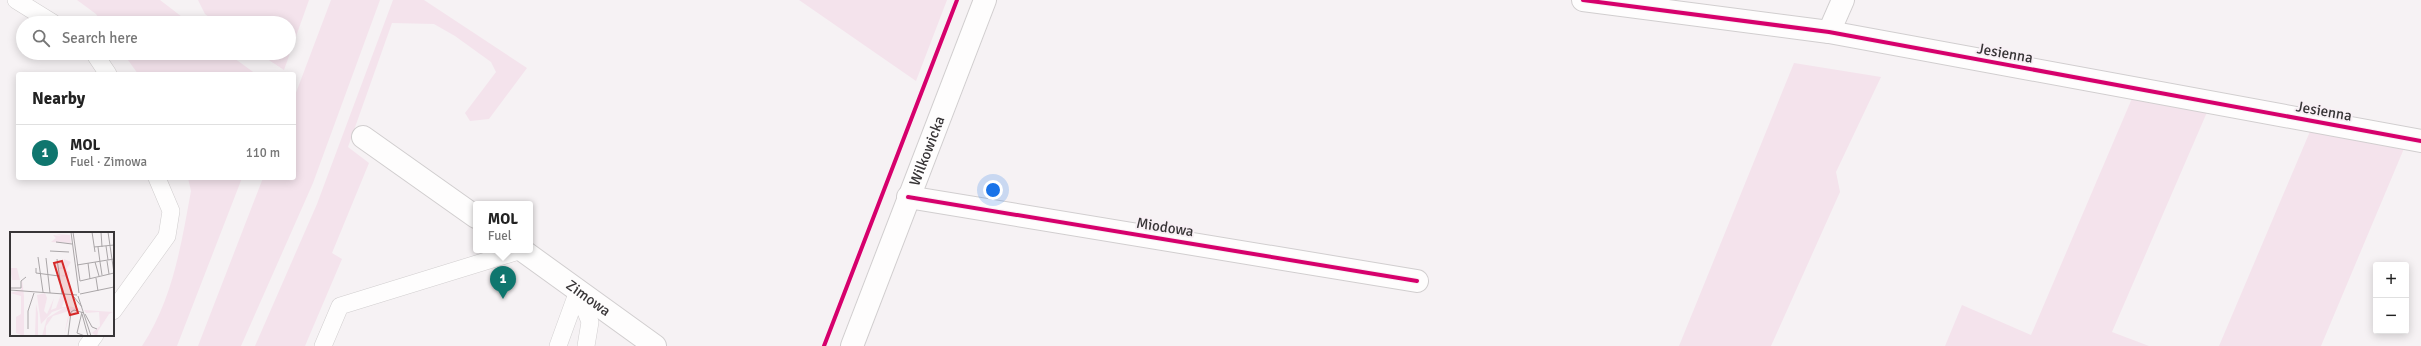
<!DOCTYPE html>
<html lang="en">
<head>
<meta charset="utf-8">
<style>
  :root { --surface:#fff; --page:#f2f2f2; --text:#222; --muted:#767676; --line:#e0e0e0; --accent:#0f766e }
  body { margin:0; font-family:Signika,sans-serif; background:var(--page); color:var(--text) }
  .controls { position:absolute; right:12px; bottom:12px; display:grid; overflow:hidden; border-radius:4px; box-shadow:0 2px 10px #0003 }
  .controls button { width:36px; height:36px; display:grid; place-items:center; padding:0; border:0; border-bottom:1px solid var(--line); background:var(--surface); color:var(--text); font:20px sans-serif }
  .you { position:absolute; left:993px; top:190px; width:14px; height:14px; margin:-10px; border:3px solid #fff; border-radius:50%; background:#1a73e8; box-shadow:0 0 0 6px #1a73e833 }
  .badge { display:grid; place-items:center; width:26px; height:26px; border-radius:50%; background:var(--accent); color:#fff; font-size:13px; font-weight:700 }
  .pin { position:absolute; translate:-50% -33px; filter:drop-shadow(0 1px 2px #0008) }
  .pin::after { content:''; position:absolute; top:21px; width:14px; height:12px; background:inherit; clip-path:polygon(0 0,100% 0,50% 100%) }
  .popup { position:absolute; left:473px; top:201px; width:60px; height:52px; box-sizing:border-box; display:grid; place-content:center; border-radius:4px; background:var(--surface); filter:drop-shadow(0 1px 3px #0005); font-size:13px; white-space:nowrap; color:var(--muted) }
  .popup b { font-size:15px; color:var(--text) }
  .popup::after { content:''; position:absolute; left:50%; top:100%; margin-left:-8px; border:8px solid transparent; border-top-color:var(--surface) }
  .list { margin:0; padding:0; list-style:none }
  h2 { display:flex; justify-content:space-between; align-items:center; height:52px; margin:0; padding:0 16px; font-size:17px }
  h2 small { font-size:13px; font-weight:400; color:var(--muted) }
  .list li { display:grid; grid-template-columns:26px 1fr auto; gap:12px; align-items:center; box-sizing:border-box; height:56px; padding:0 16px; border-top:1px solid var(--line) }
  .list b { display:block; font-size:15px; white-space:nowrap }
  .list p { margin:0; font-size:13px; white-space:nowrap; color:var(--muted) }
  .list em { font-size:13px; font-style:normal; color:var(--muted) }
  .icon { flex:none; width:22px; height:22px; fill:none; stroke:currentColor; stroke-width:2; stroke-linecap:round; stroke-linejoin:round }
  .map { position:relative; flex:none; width:2421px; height:346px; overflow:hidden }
  .search { position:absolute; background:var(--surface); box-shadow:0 2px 10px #0003; left:16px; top:16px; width:280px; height:44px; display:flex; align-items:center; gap:10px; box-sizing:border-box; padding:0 14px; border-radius:22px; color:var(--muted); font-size:15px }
  .panel { position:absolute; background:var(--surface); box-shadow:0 2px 10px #0003; left:16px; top:72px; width:280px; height:108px; border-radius:4px }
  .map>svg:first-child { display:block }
  .green { fill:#f4e3ec }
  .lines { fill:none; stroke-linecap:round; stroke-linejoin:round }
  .service-casing { stroke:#d1cecf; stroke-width:18 }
  .minor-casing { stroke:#d1cecf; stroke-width:24 }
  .secondary-casing { stroke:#d1cecf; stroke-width:24 }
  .service { stroke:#fefdfd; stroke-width:17 }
  .minor { stroke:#fefdfd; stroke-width:22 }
  .secondary { stroke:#fefdfd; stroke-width:22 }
  .cycleway-casing { stroke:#f8f0f5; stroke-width:6 }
  .cycleway { stroke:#d6006c; stroke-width:4 }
  .labels { text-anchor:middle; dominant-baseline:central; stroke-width:4; stroke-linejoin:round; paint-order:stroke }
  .street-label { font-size:15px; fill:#383537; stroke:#f8f0f5 }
  .inset-road { fill:none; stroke:#aaa6a8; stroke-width:1 }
  .view { fill:#d62828; fill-opacity:0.15; stroke:#d62828; stroke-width:2 }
  .inset-edge { fill:none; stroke:#383537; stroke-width:2 }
</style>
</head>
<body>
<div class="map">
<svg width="2421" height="346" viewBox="0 0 2421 346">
  <rect width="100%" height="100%" fill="#f6f2f4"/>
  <path class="green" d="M77,0H160L190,23H102L96,14Z
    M198,0H309L284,70L258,53H289V23H217L205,14Z
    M331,0H380L313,183L241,346H198L263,178H294V98Z
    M393,0H424L527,68L489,119L470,121L465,113L496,72L491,62L455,36L434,24L392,23L348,147L369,163L332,253L342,259L305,346H255L317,204Z
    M799,0H947L916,81Z
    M123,53H227L256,74H138Z
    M1794,63L1881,77L1836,172L1840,192L1771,346H1679Z
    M2136,89L2211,103L2112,332L2149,346H1945L1962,305L2031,335Z
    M2314,122L2408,139L2321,346H2219Z
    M188,178H242L177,346H142C173,299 181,245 191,191Z"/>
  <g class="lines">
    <g class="service-casing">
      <path id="service" d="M16,0L53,23
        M94,53L108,74
        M578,291L590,322L586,346
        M113,311L167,236L171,211L157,178
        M87,346L95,335
        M323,346L340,306L522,250
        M558,346L578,291"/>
    </g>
    <g class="minor-casing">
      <g id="minor">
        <path d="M1583,0L1829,32L2421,141"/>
        <path d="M1829,32L1843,0"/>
        <path d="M363,137L476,217"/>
        <path d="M908,197L1417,281"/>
        <path id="s1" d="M522,250L655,346"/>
      </g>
    </g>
    <g class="secondary-casing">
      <g id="secondary">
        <path id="s2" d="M852,346L985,0"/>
      </g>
    </g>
    <use href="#service" class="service"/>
    <use href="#minor" class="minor"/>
    <use href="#secondary" class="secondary"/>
    <g class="cycleway-casing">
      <path id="cycleway" d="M1583,0L1829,32L2421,141
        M908,197L1417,281
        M824,346L957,0"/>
    </g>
    <use href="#cycleway" class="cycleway"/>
  </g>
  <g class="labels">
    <g class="street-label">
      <text transform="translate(2005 53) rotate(10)">Jesienna</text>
      <text transform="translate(2324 111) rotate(10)">Jesienna</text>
      <text stroke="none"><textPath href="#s2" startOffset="209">Wilkowicka</textPath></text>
      <text transform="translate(1165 227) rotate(9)">Miodowa</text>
      <text stroke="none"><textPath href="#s1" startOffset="82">Zimowa</textPath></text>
    </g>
  </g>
  <g transform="translate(10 232)">
    <rect width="104" height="104" fill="#f6f2f4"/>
    <path d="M46,2L60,3L61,11L41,10L46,6L43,3L52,4ZM54,27L61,30L57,36V39L60,40L58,45L50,44L57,42L54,37H48L54,33L48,30L54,31ZM0,36H7L10,48H2ZM12,47L14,64V104L6,101V85L11,82V64L0,61L11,58ZM35,61L37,66L34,79L37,82L44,66L41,78L46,76L51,62L56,63L52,75H57L58,71V74L72,77L60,81L54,104L59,79L43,84L36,94V104H32L37,86L54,76L42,80L31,92L27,63ZM26,72L28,81V104H25ZM74,78L103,80L99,82L88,99V104L87,100V104L82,101L90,94L89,80L76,81Z" fill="#f4e3ec"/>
    <path class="inset-road" d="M61,0L69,61M63,0L70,49L104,41M82,0L85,20M91,0L92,15M98,0L104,41M46,10L62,12M96,14L98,28M84,15L104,13M88,15L90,30M40,19L59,20M28,25L33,60M36,26L40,61M47,27L52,62M97,29L99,42M85,30L89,44M90,30L92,43M78,31L80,47M67,33L104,27M26,36V41L49,44M86,46L88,59M0,56H11V49L16,45M0,58L67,63M70,62L104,55M68,64L81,104M64,65L72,75M72,80L67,101L75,104M72,82L78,104M75,82L82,95L87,97M18,97V79L24,61M58,104L61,80L64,78L74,81"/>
    <path class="view" d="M52,29L68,81L60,83L44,31Z"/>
    <rect width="104" height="104" class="inset-edge"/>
  </g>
</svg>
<div class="controls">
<button>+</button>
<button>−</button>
</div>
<div class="you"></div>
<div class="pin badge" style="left:503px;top:299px">1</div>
<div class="popup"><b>MOL</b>Fuel</div>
<div class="search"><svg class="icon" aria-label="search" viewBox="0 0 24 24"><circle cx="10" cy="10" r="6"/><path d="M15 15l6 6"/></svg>Search here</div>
<section class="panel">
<h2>Nearby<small></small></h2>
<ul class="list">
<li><span class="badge">1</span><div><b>MOL</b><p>Fuel · Zimowa</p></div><em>110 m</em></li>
</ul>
</section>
</div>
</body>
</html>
